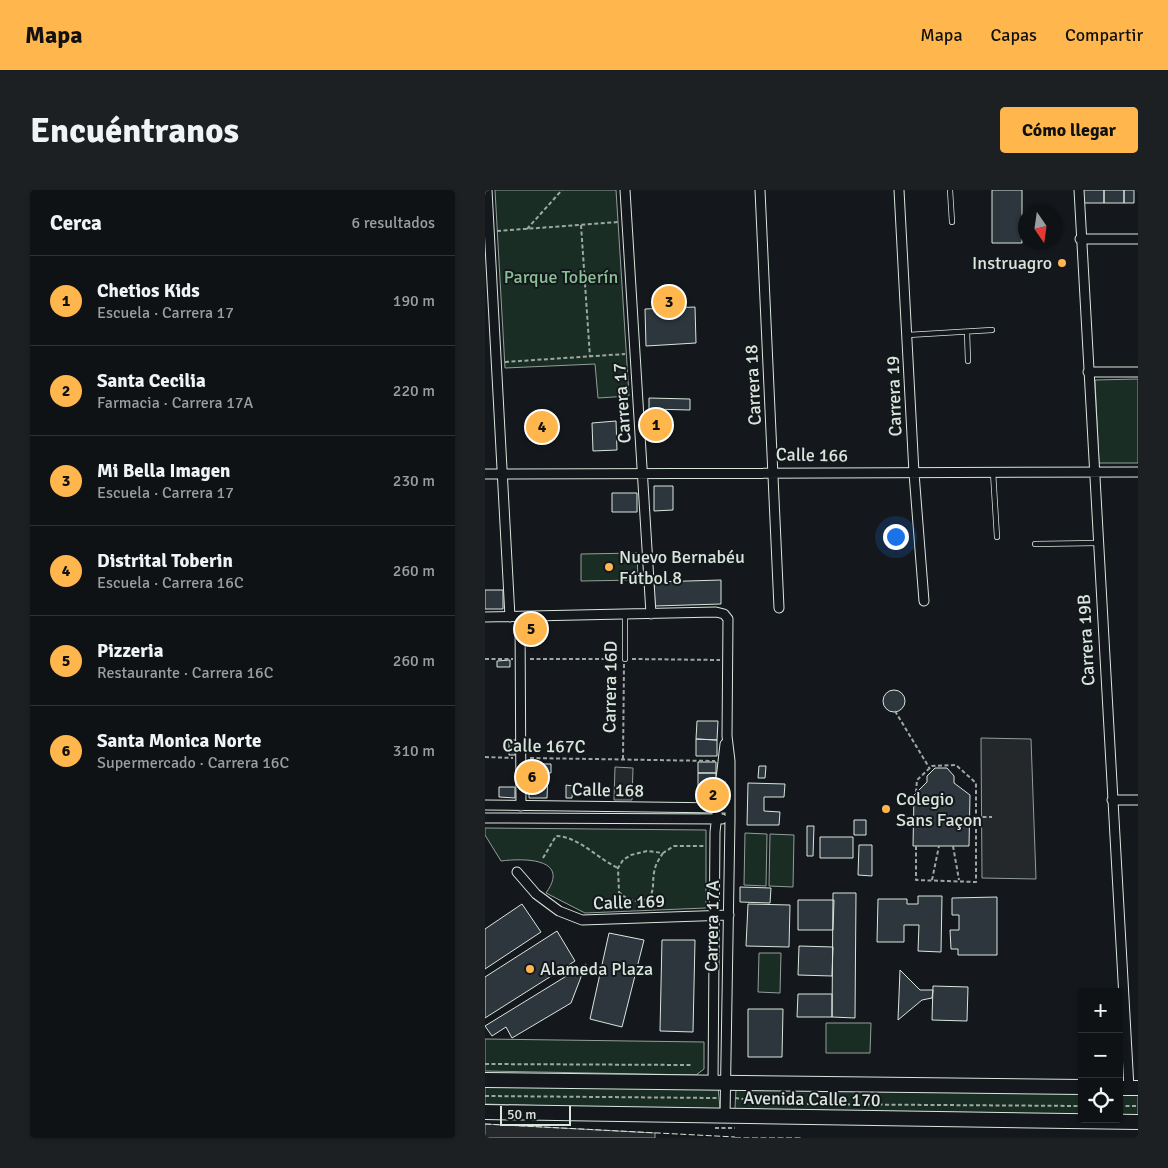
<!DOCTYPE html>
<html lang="es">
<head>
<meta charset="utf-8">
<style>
  :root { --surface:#0f1215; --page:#1d2022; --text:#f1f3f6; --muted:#9b9ea0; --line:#2f3234; --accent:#ffb74d }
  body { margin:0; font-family:Signika,sans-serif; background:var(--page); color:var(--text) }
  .controls { position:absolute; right:15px; bottom:15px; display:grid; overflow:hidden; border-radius:5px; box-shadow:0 1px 4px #0004 }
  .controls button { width:45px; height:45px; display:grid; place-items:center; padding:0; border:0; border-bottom:1px solid var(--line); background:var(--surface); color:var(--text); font:25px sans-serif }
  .compass { position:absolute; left:533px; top:15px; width:45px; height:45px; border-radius:50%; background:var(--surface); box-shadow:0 1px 4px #0004; rotate:167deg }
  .scale { position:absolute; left:15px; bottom:12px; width:71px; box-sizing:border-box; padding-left:5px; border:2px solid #d8e6dc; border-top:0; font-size:14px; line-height:18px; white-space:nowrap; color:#d8e6dc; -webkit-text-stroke:4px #14181c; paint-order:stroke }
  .you { position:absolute; left:410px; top:346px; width:18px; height:18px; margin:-12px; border:4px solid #fff; border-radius:50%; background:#1a73e8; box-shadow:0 0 0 8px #1a73e833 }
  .badge { display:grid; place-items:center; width:32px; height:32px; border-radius:50%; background:var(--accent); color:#111; font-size:16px; font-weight:700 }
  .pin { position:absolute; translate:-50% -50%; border:2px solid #fff; box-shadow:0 1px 5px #0006 }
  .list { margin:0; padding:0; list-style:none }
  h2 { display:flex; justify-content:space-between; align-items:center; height:65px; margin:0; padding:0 20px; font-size:21px }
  h2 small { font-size:16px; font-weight:400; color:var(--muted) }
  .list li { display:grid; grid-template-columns:32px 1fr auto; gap:15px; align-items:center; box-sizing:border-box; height:90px; padding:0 20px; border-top:1px solid var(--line) }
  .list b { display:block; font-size:19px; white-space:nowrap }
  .list p { margin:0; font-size:16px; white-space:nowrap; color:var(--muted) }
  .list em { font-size:16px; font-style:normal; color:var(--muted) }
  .icon { flex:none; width:28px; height:28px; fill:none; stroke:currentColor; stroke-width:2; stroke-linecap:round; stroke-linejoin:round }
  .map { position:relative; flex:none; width:653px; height:948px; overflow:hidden; border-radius:5px }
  header { display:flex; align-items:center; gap:30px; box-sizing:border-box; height:70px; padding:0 25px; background:var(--accent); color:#111 }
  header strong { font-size:24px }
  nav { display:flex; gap:28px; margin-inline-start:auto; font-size:18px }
  .intro { display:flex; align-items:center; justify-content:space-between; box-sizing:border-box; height:120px; padding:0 30px }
  h1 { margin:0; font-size:35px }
  .button { padding:12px 22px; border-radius:5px; background:var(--accent); color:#111; font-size:18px; font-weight:700 }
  main { display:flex; gap:30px; padding:0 30px }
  aside { flex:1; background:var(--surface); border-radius:5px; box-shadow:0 1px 4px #0004 }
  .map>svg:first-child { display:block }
  .green { fill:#1a2d24; stroke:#939e99 }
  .parking { fill:#24282b; stroke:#939e99 }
  .building { fill:#2c363c; stroke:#d8e6dc }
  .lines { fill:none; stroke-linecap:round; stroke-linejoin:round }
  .service-casing { stroke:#d8e6dc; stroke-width:6 }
  .minor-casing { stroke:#d8e6dc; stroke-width:11 }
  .primary-casing { stroke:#d8e6dc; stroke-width:16 }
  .path { stroke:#9da8a2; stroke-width:2; stroke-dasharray:4 2.5; stroke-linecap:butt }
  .service { stroke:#14181c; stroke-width:4.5 }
  .minor { stroke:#14181c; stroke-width:9 }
  .primary { stroke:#14181c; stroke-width:14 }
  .fence { stroke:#d8e6dc; stroke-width:1; stroke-dasharray:6 2.5; stroke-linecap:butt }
  .poi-dot { fill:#ffb74d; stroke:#14181c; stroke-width:2 }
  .labels { text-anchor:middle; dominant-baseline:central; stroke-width:4; stroke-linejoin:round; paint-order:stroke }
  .poi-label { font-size:18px; fill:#d8e6dc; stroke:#14181c; text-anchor:start }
  .park-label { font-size:18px; fill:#8ac095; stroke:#14181c }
  .street-label { font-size:18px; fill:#d8e6dc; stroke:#14181c }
</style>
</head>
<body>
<header>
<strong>Mapa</strong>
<nav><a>Mapa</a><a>Capas</a><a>Compartir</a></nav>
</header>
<div class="intro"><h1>Encuéntranos</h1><a class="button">Cómo llegar</a></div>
<main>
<aside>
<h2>Cerca<small>6 resultados</small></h2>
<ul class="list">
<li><span class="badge">1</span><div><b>Chetios Kids</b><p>Escuela · Carrera 17</p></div><em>190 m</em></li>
<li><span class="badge">2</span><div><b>Santa Cecilia</b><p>Farmacia · Carrera 17A</p></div><em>220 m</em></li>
<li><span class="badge">3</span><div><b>Mi Bella Imagen</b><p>Escuela · Carrera 17</p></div><em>230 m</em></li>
<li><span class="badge">4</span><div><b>Distrital Toberin</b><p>Escuela · Carrera 16C</p></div><em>260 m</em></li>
<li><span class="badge">5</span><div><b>Pizzeria</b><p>Restaurante · Carrera 16C</p></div><em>260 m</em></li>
<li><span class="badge">6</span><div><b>Santa Monica Norte</b><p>Supermercado · Carrera 16C</p></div><em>310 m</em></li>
</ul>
</aside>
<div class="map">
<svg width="653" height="948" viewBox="0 0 653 948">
  <rect width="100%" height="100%" fill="#14181c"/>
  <path class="green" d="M10,0H131L144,206L113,208L110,174L20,178Z
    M653,189V273H614L610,190Z
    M152,363L153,390L96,391V364Z
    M0,638L221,640V718L100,723L61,703C86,668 39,668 16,671L0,645Z
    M260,643L282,644L281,696L259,695Z
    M285,644L309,645L308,697L284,696Z
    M274,763H296L295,803L273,802Z
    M341,833H386L385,863H341Z
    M0,849L219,852V879L211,885L0,881Z
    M0,894L233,897L235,919L232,921L0,914Z
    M251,899L597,902V924L252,921L250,918Z
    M634,902H653V925H634Z"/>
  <path class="parking" d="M496,548L546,549L551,689L497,688Z
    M130,577L148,578L147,610H129Z
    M0,934L170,943V948H0Z"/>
  <path class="building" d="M507,0H537V53H507Z
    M597,0H619V13H597Z
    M619,0H639V13H619Z
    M639,0H649V13H639Z
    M210,117L211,153L161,156L160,119Z
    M164,208L205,209V220L164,219Z
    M131,231L132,260L108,261L107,233Z
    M169,296H188V320L169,321Z
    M127,303H152V322H127Z
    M236,390V414L170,416L169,392Z
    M0,400H18V419H0Z
    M25,470V477H12V471Z
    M398 511a11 11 0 1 1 22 0a11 11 0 1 1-22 0Z
    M212,531H233L232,550L211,549Z
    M211,549L232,550V566H211Z
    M24,550H31L30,565H24Z
    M213,572H231V583H213Z
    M44,574H66V583L44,582Z
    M274,576H281L280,588H273Z
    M450,578H462L469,586V593L485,605L484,656H428L429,605L442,592V586Z
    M44,582L63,583L62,608H44Z
    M213,583H231V597H213Z
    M263,593L300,594L299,607H279V621L295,622L294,635H262Z
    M81,595L88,596L87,608H81Z
    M14,597H30V608L14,607Z
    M213,597H231V608L213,607Z
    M369,630H381V645H369Z
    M322,636H329L328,666H322Z
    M335,647H368V668H335Z
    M374,655H387V686L373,685Z
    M255,697L286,698L285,713L255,712Z
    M348,703H371L370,828L347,827Z
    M433,706H457L456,762L433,761L434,735H419V752H392L393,709H422V714H433Z
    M512,707V765H473V759H466L465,740H474V725H467V708Z
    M313,710H349L348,740H313Z
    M37,714L56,742L0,779V739Z
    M263,714L305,715L304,757L261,756Z
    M72,741L90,771L0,828V787Z
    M124,743L159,750L137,837L105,829Z
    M177,750H210L208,842L175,841Z
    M314,756L348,757L347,786L313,785Z
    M101,774L86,813L27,848L21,837L7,846L0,836Z
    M415,780L435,800H448L447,808L437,810L413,830Z
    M448,796L483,797L482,831L447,830Z
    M313,804H347V827H312Z
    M263,819H298L297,867H263Z"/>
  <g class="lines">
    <g class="service-casing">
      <path id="service" d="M465,0L467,32
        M482,142L483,171
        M423,145L507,140
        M508,282L512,347
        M550,354L612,353
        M140,469V424"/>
    </g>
    <g class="minor-casing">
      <path id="minor" d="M2,0L25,427
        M140,0L166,424
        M275,0L294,418
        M414,0L429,283L439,411
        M594,0L644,898
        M595,49H653
        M603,182H653
        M0,284L653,282
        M0,427L231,422L239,424L243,429L242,546L245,571V629L240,927
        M35,427L36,616
        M627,610H653
        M0,615L240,618
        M0,628L237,629
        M32,682L51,704L74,721L97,730L244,725
        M228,892L230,642L240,554"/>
    </g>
    <g class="primary-casing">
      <path id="primary" d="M0,890L597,897
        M634,898H653
        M0,922L653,932"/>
    </g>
    <path class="path" d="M96,35L105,167
      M42,39L77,0
      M12,41L134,32
      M20,172L140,164
      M0,469H28
      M45,469H133
      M147,469L235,470
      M410,521L445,579
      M0,567L28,568
      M45,568L230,571
      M138,569L139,474
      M491,627H507
      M431,656V690L491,692V593L471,575L447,576L432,590L431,602
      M468,656L474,690
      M178,663C174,669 170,675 169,683C167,693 170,699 164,708C152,714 143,711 134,702L133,678L138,670L146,665L162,661L178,663L189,656H220
      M58,668L71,646C93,646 113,669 133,678
      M447,690L454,656
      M0,874L208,875
      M0,906L232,908
      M250,908L299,914
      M309,914L597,916
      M634,916H653
      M230,938H250"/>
    <use href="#service" class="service"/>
    <use href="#minor" class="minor"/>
    <use href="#primary" class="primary"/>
    <path class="fence" d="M0,934L250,947
      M250,948H317"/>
  </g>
  <g class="poi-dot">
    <circle cx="577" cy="73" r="5"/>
    <circle cx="124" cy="377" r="5"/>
    <circle cx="401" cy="619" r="5"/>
    <circle cx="45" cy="779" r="5"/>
  </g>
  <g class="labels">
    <g class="poi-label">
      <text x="567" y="73" text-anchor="end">Instruagro</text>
      <text x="134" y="367">Nuevo Bernabéu<tspan x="134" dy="21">Fútbol 8</tspan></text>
      <text x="411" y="609">Colegio<tspan x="411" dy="21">Sans Façon</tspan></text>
      <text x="55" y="779">Alameda Plaza</text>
    </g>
    <g class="park-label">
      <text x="76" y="87">Parque Toberín</text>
    </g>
    <g class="street-label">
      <text transform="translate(268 195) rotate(-93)">Carrera 18</text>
      <text transform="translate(409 206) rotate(-92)">Carrera 19</text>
      <text transform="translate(137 213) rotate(-94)">Carrera 17</text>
      <text transform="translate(327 265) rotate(1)">Calle 166</text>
      <text transform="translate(601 450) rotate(-93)">Carrera 19B</text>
      <text transform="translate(125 497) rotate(-89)">Carrera 16D</text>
      <text transform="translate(59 556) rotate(1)">Calle 167C</text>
      <text transform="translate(123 600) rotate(1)">Calle 168</text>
      <text transform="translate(144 712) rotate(-2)">Calle 169</text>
      <text transform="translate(227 736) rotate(-89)">Carrera 17A</text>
      <text transform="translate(327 909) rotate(1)">Avenida Calle 170</text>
    </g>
  </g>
</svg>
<div class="controls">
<button>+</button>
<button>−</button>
<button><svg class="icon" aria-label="locate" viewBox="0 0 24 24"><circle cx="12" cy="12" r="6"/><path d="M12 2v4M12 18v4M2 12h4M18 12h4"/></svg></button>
</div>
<svg class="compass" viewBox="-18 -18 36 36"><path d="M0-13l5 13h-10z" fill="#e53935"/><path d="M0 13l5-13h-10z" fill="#9b9ea0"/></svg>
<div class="scale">50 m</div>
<div class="you"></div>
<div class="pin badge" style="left:171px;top:235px">1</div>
<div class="pin badge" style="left:228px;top:605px">2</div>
<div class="pin badge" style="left:184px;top:112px">3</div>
<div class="pin badge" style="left:57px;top:237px">4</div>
<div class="pin badge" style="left:46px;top:439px">5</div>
<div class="pin badge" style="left:47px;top:587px">6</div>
</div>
</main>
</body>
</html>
